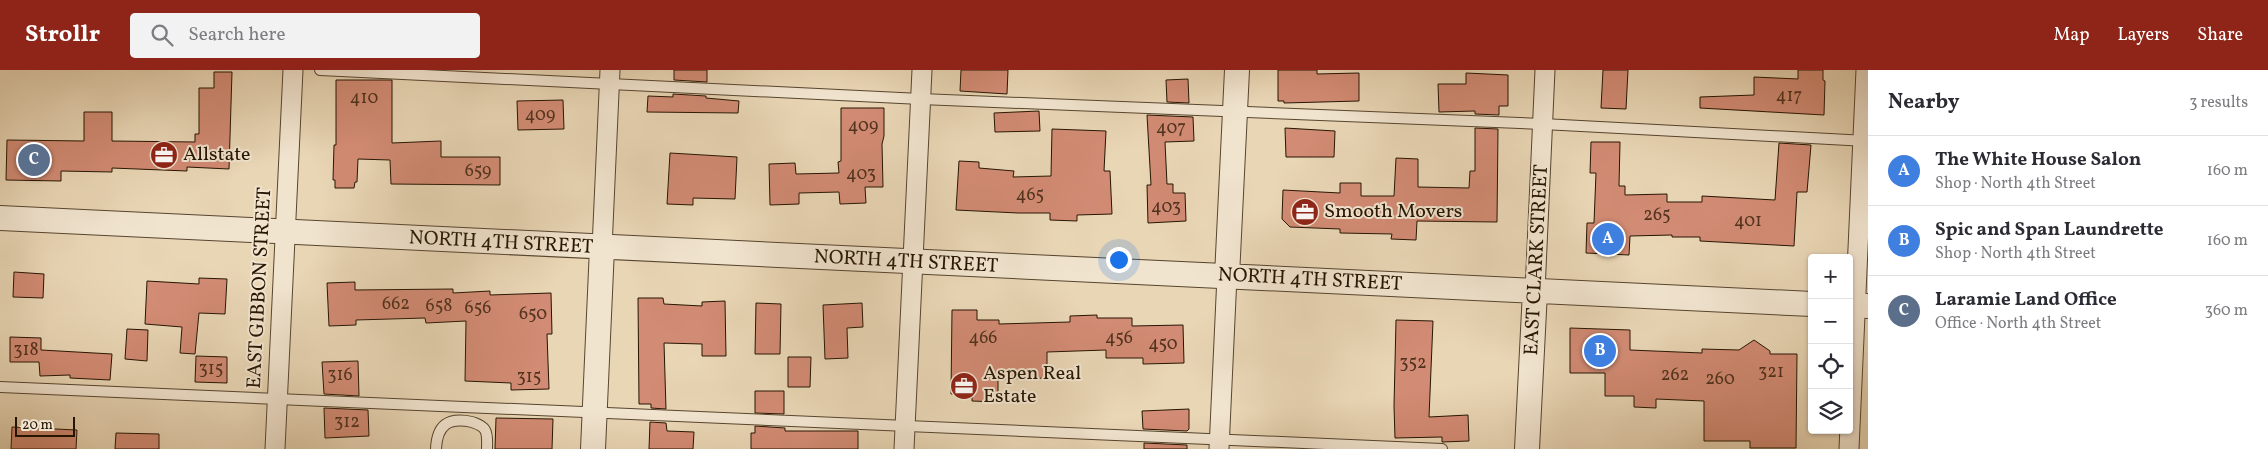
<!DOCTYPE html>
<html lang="en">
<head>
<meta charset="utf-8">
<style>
  :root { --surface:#fff; --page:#f2f2f3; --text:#2b2b33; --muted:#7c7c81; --line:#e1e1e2; --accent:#8f2418 }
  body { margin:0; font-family:Vollkorn,serif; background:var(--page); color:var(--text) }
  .controls { position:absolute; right:15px; bottom:15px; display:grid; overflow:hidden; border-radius:5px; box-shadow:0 1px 4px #0004 }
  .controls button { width:45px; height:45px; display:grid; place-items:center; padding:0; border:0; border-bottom:1px solid var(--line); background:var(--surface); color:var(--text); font:25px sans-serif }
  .scale { position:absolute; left:15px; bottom:12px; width:60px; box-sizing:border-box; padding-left:5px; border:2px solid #261502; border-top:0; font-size:14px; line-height:18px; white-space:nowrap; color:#261502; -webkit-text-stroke:4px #f1e4cf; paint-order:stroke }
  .you { position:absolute; left:1118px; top:189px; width:18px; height:18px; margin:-12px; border:4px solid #fff; border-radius:50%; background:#1a73e8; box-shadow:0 0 0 8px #1a73e833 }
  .badge { display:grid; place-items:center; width:32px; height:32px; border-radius:50%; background:var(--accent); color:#fff; font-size:16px; font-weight:700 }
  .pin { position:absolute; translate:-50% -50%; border:2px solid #fff; box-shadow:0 1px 5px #0006 }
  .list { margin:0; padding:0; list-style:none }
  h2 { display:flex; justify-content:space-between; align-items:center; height:65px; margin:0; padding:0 20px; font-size:21px }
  h2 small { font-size:16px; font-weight:400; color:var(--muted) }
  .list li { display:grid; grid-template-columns:32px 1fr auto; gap:15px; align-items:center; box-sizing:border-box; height:70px; padding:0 20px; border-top:1px solid var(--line) }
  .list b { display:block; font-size:19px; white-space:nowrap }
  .list p { margin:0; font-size:16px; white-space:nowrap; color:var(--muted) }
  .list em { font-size:16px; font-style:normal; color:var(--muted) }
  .icon { flex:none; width:28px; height:28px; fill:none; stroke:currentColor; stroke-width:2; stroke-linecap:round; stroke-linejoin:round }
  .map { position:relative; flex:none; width:1868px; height:379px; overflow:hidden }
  header { display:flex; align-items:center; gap:30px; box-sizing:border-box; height:70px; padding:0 25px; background:var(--accent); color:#fff }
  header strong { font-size:24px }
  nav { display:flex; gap:28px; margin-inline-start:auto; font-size:18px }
  .search { width:350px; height:45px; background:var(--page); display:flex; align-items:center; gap:12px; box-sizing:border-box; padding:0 18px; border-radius:5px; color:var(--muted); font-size:19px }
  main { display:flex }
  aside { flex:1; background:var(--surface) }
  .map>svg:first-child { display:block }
  .building { fill:#d28b74; stroke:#261502 }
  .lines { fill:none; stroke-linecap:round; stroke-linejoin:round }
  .service-casing { stroke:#57452f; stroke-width:12 }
  .minor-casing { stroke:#57452f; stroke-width:21 }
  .tertiary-casing { stroke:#57452f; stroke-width:26 }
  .service { stroke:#f1e4cf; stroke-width:10 }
  .minor { stroke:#f1e4cf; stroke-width:19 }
  .tertiary { stroke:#f1e4cf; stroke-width:24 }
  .labels { text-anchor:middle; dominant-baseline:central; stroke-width:4; stroke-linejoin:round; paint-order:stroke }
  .number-label { font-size:18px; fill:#51321e }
  .poi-label { font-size:20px; fill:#261502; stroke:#f1e4cf; text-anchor:start }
  .street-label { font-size:20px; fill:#261502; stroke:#f1e4cf }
</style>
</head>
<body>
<header>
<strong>Strollr</strong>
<div class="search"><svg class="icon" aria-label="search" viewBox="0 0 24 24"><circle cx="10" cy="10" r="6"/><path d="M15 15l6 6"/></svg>Search here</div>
<nav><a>Map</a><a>Layers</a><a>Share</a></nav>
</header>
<main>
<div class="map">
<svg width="1868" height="379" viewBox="0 0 1868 379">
  <rect width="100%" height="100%" fill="#e9d6b5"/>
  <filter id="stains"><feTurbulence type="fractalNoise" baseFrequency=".004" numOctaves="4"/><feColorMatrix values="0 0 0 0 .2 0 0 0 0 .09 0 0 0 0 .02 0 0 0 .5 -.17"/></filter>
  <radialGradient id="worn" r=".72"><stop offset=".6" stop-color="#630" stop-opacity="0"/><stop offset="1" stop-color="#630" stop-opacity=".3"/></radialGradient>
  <path class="building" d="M674,0H707V12L674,10Z
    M961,0H1008L1007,24L960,21Z
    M1278,0H1317V4L1359,3V31L1284,33V31H1278Z
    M1603,0H1628L1626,39L1601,38Z
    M1798,0H1823V10L1825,11L1824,45L1700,38V27L1754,25V7L1798,9Z
    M214,2H232L229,99L187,97V101L112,98V102L61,101V111L6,110L7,70L84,71V42H112V71L195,72V64H199V18H214Z
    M1466,3L1508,5V36H1499V45L1475,44V41L1439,42L1438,14H1466Z
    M1188,9L1189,33L1167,32L1166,10Z
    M336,10H392V73L441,71V87H500V115L391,114L390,90L358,89L357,112H355L354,118H335V110H333L334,75H336Z
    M673,24L706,26V28L739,31L738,43L647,42L648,26L673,27Z
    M563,30L564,59L518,60L517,31Z
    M841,38H884V66L882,74L883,117H865L866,133L840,134L839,122L799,123V134L770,135L769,94L795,93L796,104L839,103L838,92L841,91Z
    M1039,41L1040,61L995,62L994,43Z
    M1147,45L1193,47L1194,71L1165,72L1167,114H1173V123H1185L1186,151L1148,153L1147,115H1151Z
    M1285,58L1335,61L1334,87H1286Z
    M1475,58L1498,59L1497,152L1417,151L1416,170L1391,169L1392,164L1340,163V159L1290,157L1282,149L1283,120L1340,123V113H1361V126H1394L1396,88L1418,89V117L1469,118L1470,101H1475Z
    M1052,59L1106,61L1104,101H1110L1112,144L1077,145V151L1050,150V143H1018L956,140L959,91L979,92V98L1014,101L1013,107L1051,106Z
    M1591,72H1620L1619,116H1625V125L1667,124V132H1702V126L1775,130L1779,73L1811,75L1807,122H1797L1794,176L1700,171V167H1672V165L1630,166L1629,185L1586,183L1587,153H1594L1596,103H1590Z
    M670,83L737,87L735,129L693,128V135L667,134Z
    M14,202L44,204L43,228L13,227Z
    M199,208L227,209L225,244L199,243L195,284L180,283L182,257L145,254L147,211L199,214Z
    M355,212V220L453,219V223L490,221V225L551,223L552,264H547L549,319L511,320V313L465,311L466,251L426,253L425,248L356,250V255L329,256L327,213Z
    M638,228H663L664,234L702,236V232L725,231L726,286H702V274L664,273L666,339L651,338V334H639Z
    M756,233L781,234L780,284H755Z
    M862,233L863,257L847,258L848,288L825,289L823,235Z
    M952,240H977V250H999V254L1070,252V246L1097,245V248H1132V256L1183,255L1184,293L1143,294V288H1106V280L1047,282V308L998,309V332L972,331V324H951Z
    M1396,250L1433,251L1429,347L1468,345L1469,371L1442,372V367L1395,368L1394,336Z
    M1570,258L1630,260V280L1702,283V279L1739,280L1754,270L1770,281V284H1797L1796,378H1750V371H1704V331L1656,329V338L1634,337V326H1605V303H1570Z
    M127,259L148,260L147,291L125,289Z
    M10,267L41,268V280L112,284L110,310L70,308V305L40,306L39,292H10Z
    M196,286L227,287V313L195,312Z
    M788,287H811L810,317H788Z
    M358,291L359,326L324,324L322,292Z
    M755,321H784V344L755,343Z
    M324,338L368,340L369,366L325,368Z
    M1189,339V359L1187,361L1143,359L1142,341Z
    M496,348L553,349L552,379H495Z
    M650,352L666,353L667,361L694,362L693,379H649Z
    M755,356L785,358V361H858V379H751V363H755Z
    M12,357L77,360L76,379H11Z
    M116,363L159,364V379H115Z
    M1144,373L1187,375V379H1144Z"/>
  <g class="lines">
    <g class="service-casing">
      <path id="service" d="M320,0L921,29L1543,54L1867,71
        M0,317L1442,379
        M436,379C437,355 448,347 472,352C477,354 482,355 485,360C488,365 487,373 487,379"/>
    </g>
    <g class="minor-casing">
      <path id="minor" d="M602,178L610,0
        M1535,221L1545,0
        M275,379L293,0
        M904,379L922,0
        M1219,379L1227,206
        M1849,379L1866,0"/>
    </g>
    <g class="tertiary-casing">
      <path id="tertiary" d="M0,148L1812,234
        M1227,206L1237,0
        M1849,235L1868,236
        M593,379L602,178
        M1527,379L1535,221"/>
    </g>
    <use href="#service" class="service"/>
    <use href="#minor" class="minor"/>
    <use href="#tertiary" class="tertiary"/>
  </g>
  <defs>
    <g id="office-disc" transform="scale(1.4375)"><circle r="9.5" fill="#8f2418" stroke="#f1e4cf"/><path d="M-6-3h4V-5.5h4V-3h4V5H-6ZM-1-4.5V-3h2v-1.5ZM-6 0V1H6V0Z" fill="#fff"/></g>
  </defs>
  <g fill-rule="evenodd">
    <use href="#office-disc" x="164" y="85"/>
    <use href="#office-disc" x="1305" y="142"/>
    <use href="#office-disc" x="964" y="316"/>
  </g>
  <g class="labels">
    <g class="number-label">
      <text x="1789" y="26">417</text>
      <text x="364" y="28">410</text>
      <text x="540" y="45">409</text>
      <text x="863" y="56">409</text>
      <text x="1171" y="58">407</text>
      <text x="478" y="101">659</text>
      <text x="861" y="104">403</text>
      <text x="1030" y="125">465</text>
      <text x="1166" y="137">403</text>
      <text x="1657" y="145">265</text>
      <text x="1748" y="151">401</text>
      <text x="396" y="234">662</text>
      <text x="439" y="236">658</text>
      <text x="478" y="238">656</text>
      <text x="533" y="244">650</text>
      <text x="983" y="268">466</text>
      <text x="1119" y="268">456</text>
      <text x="1163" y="274">450</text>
      <text x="26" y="280">318</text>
      <text x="1413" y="293">352</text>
      <text x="211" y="299">315</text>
      <text x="1771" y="302">321</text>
      <text x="340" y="305">316</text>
      <text x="1675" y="305">262</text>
      <text x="529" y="307">315</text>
      <text x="1720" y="309">260</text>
      <text x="347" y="352">312</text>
    </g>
    <g class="poi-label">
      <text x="183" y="85">Allstate</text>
      <text x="1324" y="142">Smooth Movers</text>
      <text x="983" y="304">Aspen Real<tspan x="983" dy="23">Estate</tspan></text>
    </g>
    <g class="street-label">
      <text transform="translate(501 173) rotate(3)">NORTH 4TH STREET</text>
      <text transform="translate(1537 190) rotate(-87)">EAST CLARK STREET</text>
      <text transform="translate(906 192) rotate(3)">NORTH 4TH STREET</text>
      <text transform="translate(1310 210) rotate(3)">NORTH 4TH STREET</text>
      <text transform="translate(260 218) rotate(-87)">EAST GIBBON STREET</text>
    </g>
  </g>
  <rect width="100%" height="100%" filter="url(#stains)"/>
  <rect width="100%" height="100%" fill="url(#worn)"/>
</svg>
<div class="controls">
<button>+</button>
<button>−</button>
<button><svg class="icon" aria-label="locate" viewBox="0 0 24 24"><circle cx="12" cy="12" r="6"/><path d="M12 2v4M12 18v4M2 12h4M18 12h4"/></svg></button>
<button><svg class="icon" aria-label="layers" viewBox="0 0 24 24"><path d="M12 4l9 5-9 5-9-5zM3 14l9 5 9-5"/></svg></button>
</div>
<div class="scale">20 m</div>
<div class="you"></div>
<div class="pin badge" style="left:1608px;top:169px;background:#3f7fe0">A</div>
<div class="pin badge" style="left:1600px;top:281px;background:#3f7fe0">B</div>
<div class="pin badge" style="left:34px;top:90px;background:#5c6f8a">C</div>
</div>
<aside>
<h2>Nearby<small>3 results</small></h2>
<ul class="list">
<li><span class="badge" style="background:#3f7fe0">A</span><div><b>The White House Salon</b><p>Shop · North 4th Street</p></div><em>160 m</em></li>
<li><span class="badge" style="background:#3f7fe0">B</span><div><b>Spic and Span Laundrette</b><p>Shop · North 4th Street</p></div><em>160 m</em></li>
<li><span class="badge" style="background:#5c6f8a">C</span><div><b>Laramie Land Office</b><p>Office · North 4th Street</p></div><em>360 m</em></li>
</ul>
</aside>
</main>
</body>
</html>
